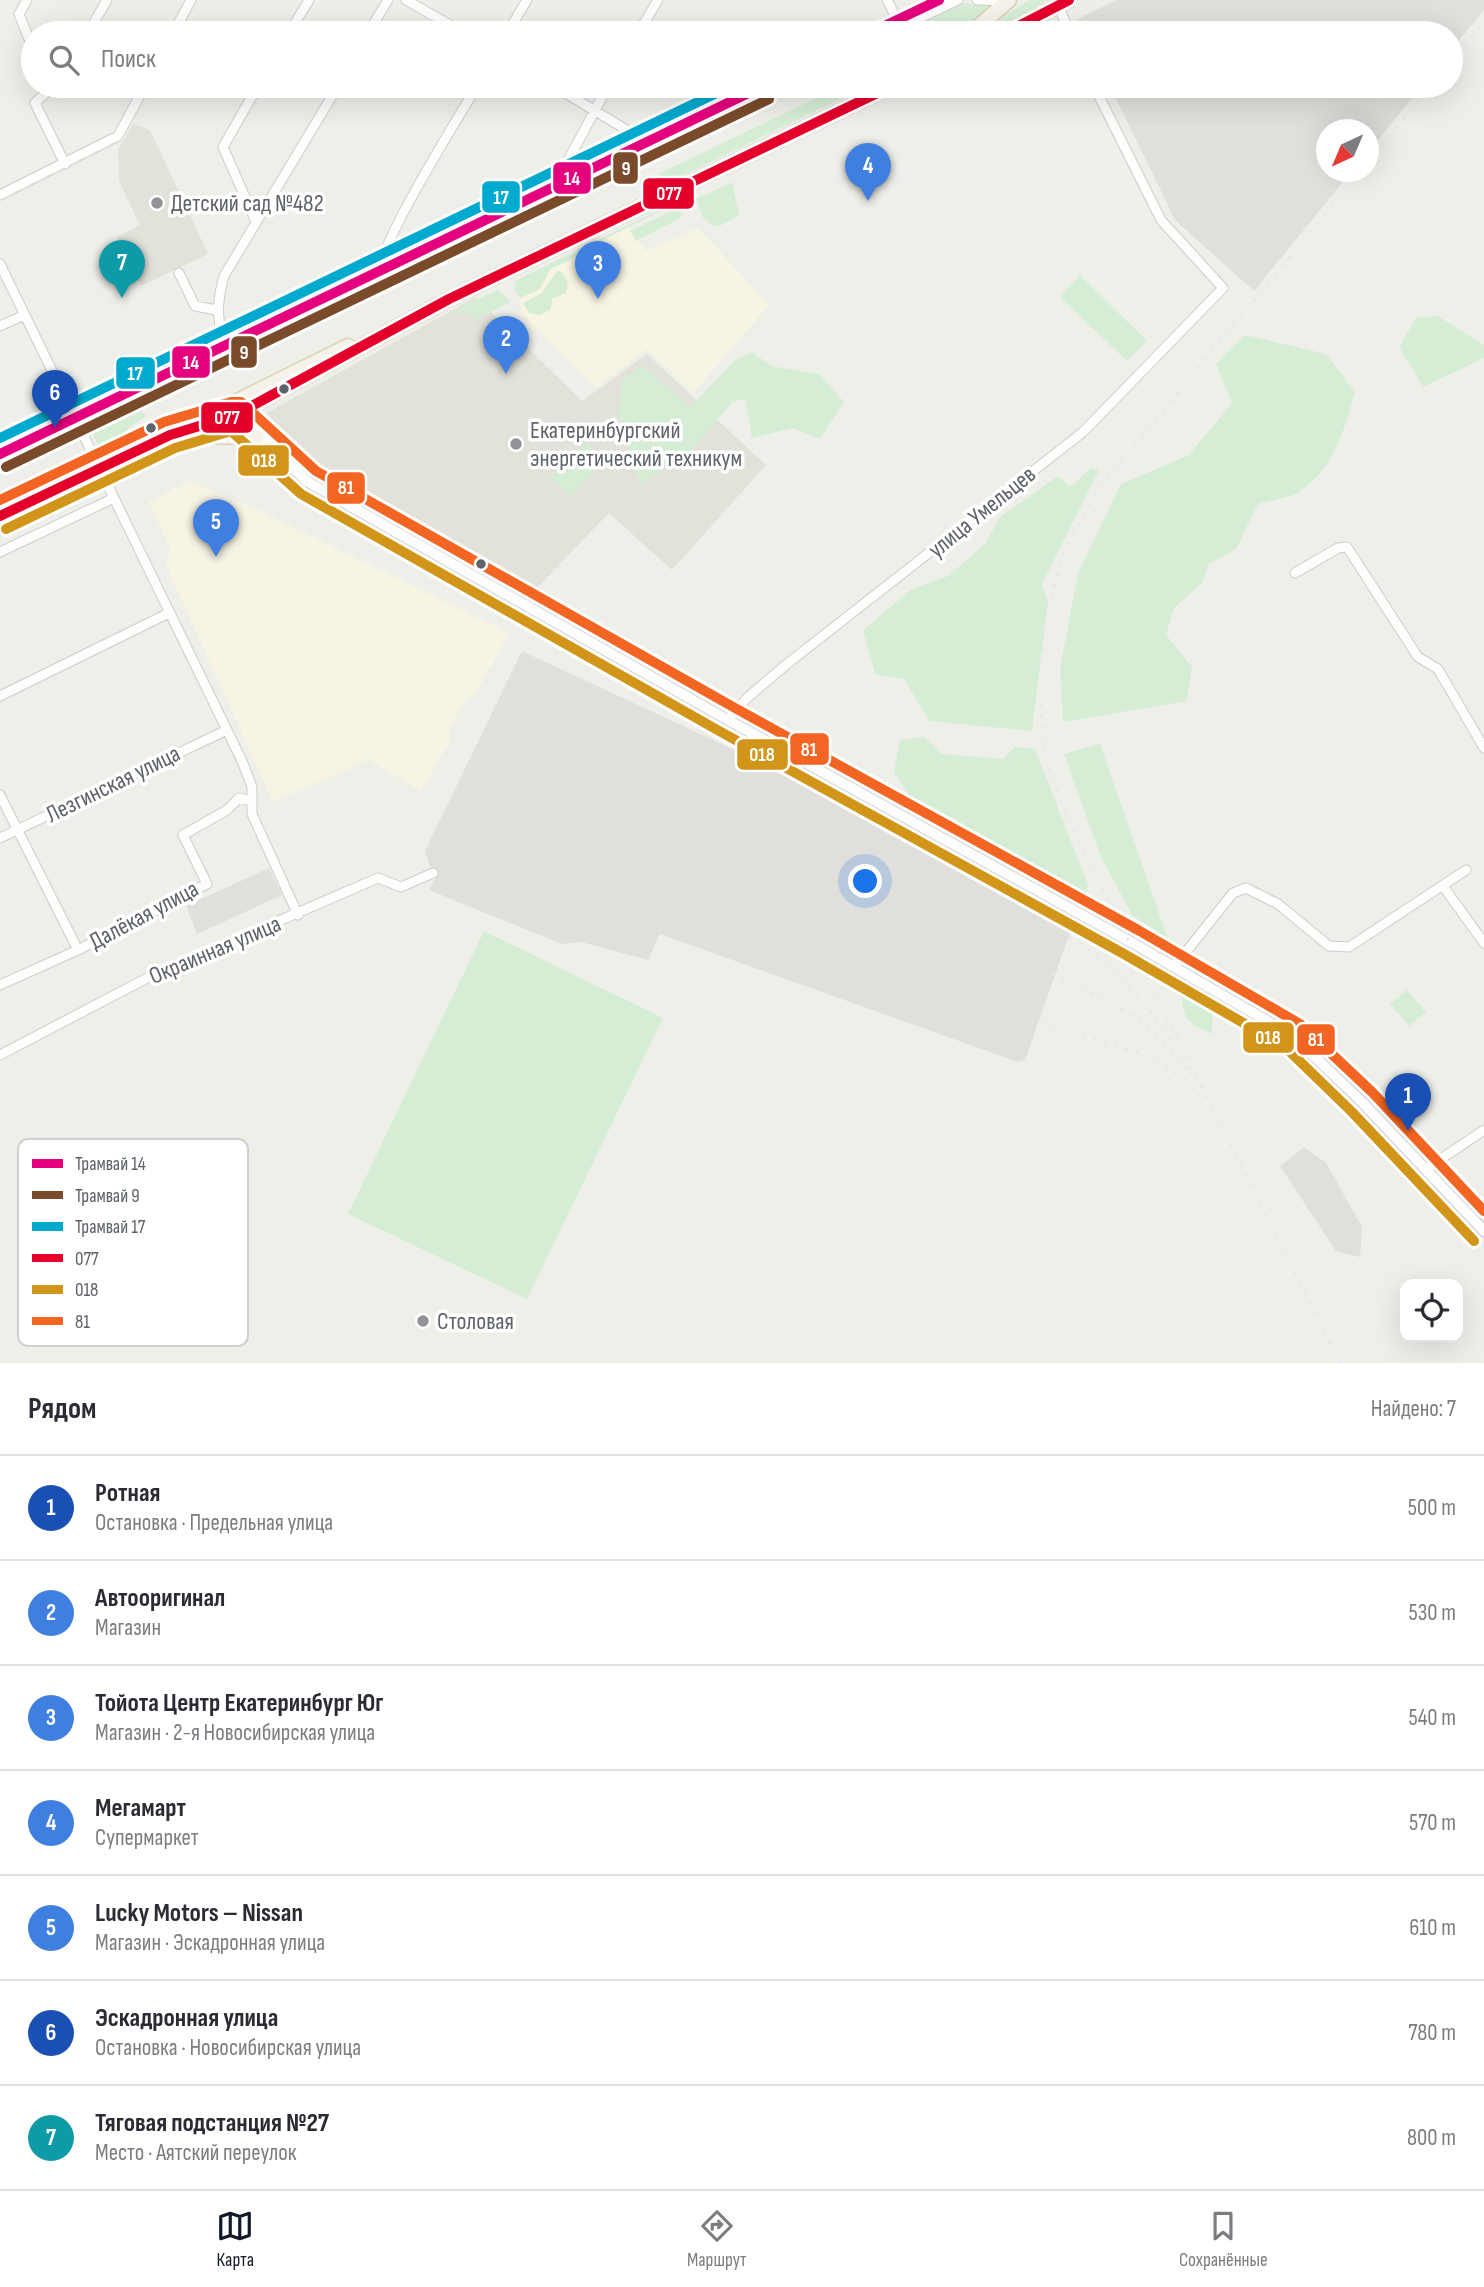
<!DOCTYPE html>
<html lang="ru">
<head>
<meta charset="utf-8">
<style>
  :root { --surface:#fff; --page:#f7f7f7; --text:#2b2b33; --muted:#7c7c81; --line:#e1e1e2; --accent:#111827 }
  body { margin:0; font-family:"Sofia Sans Condensed",sans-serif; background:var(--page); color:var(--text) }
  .controls { position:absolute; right:21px; bottom:21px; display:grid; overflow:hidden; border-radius:14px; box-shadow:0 7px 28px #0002 }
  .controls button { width:63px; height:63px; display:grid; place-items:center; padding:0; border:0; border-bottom:2px solid var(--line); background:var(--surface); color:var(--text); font:35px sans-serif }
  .compass { position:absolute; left:1316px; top:119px; width:63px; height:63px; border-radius:50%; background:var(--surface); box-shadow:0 7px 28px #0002; rotate:224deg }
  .you { position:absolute; left:866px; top:882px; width:24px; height:24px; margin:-18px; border:5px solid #fff; border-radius:50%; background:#1a73e8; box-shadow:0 0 0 10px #1a73e833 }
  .badge { display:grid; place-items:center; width:46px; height:46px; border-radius:50%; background:var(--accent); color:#fff; font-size:23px; font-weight:700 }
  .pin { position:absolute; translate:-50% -58px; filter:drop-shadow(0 2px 4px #0008) }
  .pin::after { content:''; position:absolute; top:37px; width:24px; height:21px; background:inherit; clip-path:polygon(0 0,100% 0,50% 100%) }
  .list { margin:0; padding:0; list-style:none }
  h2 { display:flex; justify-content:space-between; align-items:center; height:91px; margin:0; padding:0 28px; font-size:30px }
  h2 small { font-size:23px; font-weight:400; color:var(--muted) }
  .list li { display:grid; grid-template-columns:46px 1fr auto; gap:21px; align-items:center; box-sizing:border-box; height:105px; padding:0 28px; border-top:2px solid var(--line) }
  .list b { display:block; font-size:26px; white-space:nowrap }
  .list p { margin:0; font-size:23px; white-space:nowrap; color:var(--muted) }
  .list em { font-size:23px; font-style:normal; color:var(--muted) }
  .icon { flex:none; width:38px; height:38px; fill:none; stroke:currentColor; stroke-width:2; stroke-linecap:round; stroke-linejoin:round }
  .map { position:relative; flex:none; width:1484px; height:1363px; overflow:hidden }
  .search { position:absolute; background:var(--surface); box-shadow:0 7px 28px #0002; left:21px; right:21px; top:21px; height:77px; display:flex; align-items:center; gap:18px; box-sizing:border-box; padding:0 24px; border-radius:38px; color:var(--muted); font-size:26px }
  .sheet { height:826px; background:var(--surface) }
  nav { display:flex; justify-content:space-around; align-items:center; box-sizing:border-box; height:98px; border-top:2px solid var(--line); background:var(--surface); font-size:19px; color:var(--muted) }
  nav a { display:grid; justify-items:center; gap:4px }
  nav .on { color:var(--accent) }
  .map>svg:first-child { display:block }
  .commercial { fill:#f8f4e4 }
  .industrial { fill:#e0dfdb }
  .education { fill:#e2e1da }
  .green { fill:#d6edd5 }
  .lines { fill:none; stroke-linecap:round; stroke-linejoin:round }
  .minor-casing { stroke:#cccdcc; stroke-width:11 }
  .tertiary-casing { stroke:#cccdcc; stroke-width:13 }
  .primary-casing { stroke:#d9d1b6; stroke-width:17 }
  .minor { stroke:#fdfdfc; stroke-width:9 }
  .tertiary { stroke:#fdfdfc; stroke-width:10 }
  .primary { stroke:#f4f2e9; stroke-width:14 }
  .rail { stroke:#e5e5e4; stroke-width:2.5; stroke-dasharray:2 9; stroke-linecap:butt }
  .bus-1-casing { stroke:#fff; stroke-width:16 }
  .bus-2-casing { stroke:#fff; stroke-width:16 }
  .bus-3-casing { stroke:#fff; stroke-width:16 }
  .bus-1 { stroke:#e4002b; stroke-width:10 }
  .bus-2 { stroke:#d1951a; stroke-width:10 }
  .bus-3 { stroke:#f26522; stroke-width:10 }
  .tram-1-casing { stroke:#fff; stroke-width:16 }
  .tram-2-casing { stroke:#fff; stroke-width:16 }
  .tram-3-casing { stroke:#fff; stroke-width:16 }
  .tram-1 { stroke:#e5007d; stroke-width:10 }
  .tram-2 { stroke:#7a4b2a; stroke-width:10 }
  .tram-3 { stroke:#00a9ce; stroke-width:10 }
  .poi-dot { fill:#919396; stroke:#fff; stroke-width:2.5 }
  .bus-dot { fill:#5e6269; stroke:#fff; stroke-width:2.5 }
  .labels { text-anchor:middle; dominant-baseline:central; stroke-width:7; stroke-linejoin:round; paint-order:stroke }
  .poi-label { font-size:24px; fill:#5e6269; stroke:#fff; text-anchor:start }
  .street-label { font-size:24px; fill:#5e6269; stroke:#fff }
  .key { fill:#fff; stroke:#cfd0d2; stroke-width:2 }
  .key-label { font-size:19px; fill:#5e6269 }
  .line-badge { stroke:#fff; stroke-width:2.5 }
  .badge-label { font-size:19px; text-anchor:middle; font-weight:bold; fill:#fff }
</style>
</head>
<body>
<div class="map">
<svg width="1484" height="1363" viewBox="0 0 1484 1363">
  <rect width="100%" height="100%" fill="#efefea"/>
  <path class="commercial" d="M628,227L646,251L698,228L769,305L693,393L647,349L596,388L521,313L520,298L540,289L550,269Z
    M189,481L265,513L509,633L475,695L466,699L449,729L451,739L421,791L369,760L273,802L166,565L170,548L149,502Z"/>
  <path class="industrial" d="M1116,0H1484V10L1451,50V33H1085L1078,19Z
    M1110,86H1422L1369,151L1368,130H1326V172H1351L1254,291L1175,220Z
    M522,651L840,799L1072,927L1025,1060L1018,1062L660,934L648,960L581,942L562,944L429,890L435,879L425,851Z
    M269,868L282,895L197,934L186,906Z
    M1304,1147L1326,1163L1362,1227L1360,1257L1336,1251L1280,1166Z"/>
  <path class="education" d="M133,124L150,130L208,254L141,286L117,237L140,225L119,181L118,150Z
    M476,297L582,401L647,354L766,465L672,570L609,513L532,593L387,514L314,467L263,415Z"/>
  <path class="green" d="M1029,0H1047L995,33H978Z
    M965,3L989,7L960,33H902Z
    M842,86H867L663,185L658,174Z
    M732,182L739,215L722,225L712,226L703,218L696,199Z
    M675,202L678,203L586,248L577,257L550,269L540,289L520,298L515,290V281Z
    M682,206L681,218L636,241L630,231Z
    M557,271L562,272L568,282L566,293L552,299L551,309L540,315L529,313L523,303L542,293Z
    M1080,275L1147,341L1127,361L1060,297Z
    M498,290L511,302L474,320L469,311L460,315L456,309Z
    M1438,316L1484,345V358L1423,387L1399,347L1416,318Z
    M1245,335L1326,354L1355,392C1344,430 1335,467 1300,491C1290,498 1271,500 1258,504L1236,549L1209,564L1202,583L1174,608L1166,635L1192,667L1187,701L1063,722L1060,669L1078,573L1121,484L1189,455L1232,403L1216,364Z
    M752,352L771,366L819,374L844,402L820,439L793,428L752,438L745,399L732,402L688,455L669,463L642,484L627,460L631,429L618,418L622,380L642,366L690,407L735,360Z
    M148,397L151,398L137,407L146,416C129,426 119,440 100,449L88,425Z
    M586,442L604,461L570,496L551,477Z
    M1091,468L1099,470L1042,584L1048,601L1032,731L929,721L904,679L875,674L863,630L912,589L948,576L985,544L1000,517L1058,476L1070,487Z
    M924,737L942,754L1003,759L1015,747L1035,749L1088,885L1085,903L920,810L894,773L900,740Z
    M1100,744L1168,939L1132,915L1100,855L1064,754Z
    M484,931L663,1018L527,1299L348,1214Z
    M1183,983L1213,996L1212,1034C1183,1022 1180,1013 1183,983Z
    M1407,990L1426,1012L1409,1026L1390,1004Z"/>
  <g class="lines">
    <g class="minor-casing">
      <path id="minor" d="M27,0L19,14L33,49
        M406,0L464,33
        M887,0L901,27
        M977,0L1007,1
        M1057,3L1070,33
        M88,33L107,0
        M173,33L191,0
        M289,33L309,0
        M368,33L388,0
        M507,33L527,0
        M638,33L658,0
        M888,33L958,0
        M53,86L35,103L65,164
        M554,86L630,132L641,152
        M564,192L778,86
        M0,195L118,136L145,86
        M256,222L223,147L258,86
        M0,264L242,761L252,787V814L298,915
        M179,273L195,306L217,310
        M379,279C370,258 461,113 477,86
        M0,326L25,315
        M229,351C216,325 216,304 224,276L338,86
        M0,462L564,192L558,179L608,86
        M0,552L114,498
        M1295,573L1338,548L1347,547L1418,657L1438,669L1484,748
        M0,696L169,613
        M728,720L747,698L787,664L1083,432L1223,288L1161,220L1094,86
        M0,795L78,950
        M0,838L227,730
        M1443,886L1484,943
        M1174,967L1233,893L1246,888L1278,904L1329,946L1349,947L1466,870
        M0,985L78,950L207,884L183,835L227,810L239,798L252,801
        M0,1055L151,976L378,878L401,887L433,873
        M1426,1169L1484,1130"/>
    </g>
    <g class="tertiary-casing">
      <path id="tertiary" d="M231,409L308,482L728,720L1131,942L1293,1036L1362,1102L1484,1231"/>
    </g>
    <g class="primary-casing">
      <path id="primary" d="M971,33L1009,0
        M1005,33L1069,0
        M197,421L348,346
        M170,435L235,415L449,299L892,86
        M189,436L257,437
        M0,516L179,431"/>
    </g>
    <use href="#minor" class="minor"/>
    <use href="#tertiary" class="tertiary"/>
    <use href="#primary" class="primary"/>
    <path class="rail" d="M1451,63L1484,22
      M1368,162L1432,86
      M520,713L672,773L728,802L1068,936C1117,966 1142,998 1173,1045
      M572,746L636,769
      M731,911L1040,1022L1152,1057L1189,1082L1200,1096
      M897,916C969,944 1102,983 1156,1035C1169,1047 1180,1062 1192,1075
      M1340,1363L1077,838L1044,758L1040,690L1045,619L1065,548L1103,483L1360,172"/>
    <g class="bus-1-casing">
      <path id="bus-1" d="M1005,33L1069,0
        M0,516L170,435L235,415L449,299L892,86"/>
    </g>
    <g class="bus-2-casing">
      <path id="bus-2" d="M6,529L175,448L231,431L301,494L721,732L1124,954L1285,1047L1352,1112L1474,1241"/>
    </g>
    <g class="bus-3-casing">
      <path id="bus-3" d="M0,500L164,422L231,402H241L316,471L735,708L1138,930L1300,1024L1372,1092L1484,1211"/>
    </g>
    <use href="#bus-1" class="bus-1"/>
    <use href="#bus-2" class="bus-2"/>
    <use href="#bus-3" class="bus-3"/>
    <g class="tram-1-casing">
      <path id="tram-1" d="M870,33L939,0
        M0,454L763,86"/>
    </g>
    <g class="tram-2-casing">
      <path id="tram-2" d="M6,467L769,99"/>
    </g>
    <g class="tram-3-casing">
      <path id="tram-3" d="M0,438L731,86"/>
    </g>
    <use href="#tram-1" class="tram-1"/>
    <use href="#tram-2" class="tram-2"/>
    <use href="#tram-3" class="tram-3"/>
  </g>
  <g class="poi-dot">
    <circle cx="157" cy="203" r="7"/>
    <circle cx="516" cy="444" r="7"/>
    <circle cx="423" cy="1321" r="7"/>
  </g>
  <g class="bus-dot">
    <circle cx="284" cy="389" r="6"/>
    <circle cx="151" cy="428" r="6"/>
    <circle cx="481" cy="564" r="6"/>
  </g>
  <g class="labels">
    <g class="poi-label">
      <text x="171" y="203">Детский сад №482</text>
      <text x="530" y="430">Екатеринбургский<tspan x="530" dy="28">энергетический техникум</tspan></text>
      <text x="437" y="1321">Столовая</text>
    </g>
    <g class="street-label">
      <text transform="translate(982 512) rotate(-39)">улица Умельцев</text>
      <text transform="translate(113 784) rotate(-26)">Лезгинская улица</text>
      <text transform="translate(144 915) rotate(-28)">Далёкая улица</text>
      <text transform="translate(215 950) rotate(-23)">Окраинная улица</text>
    </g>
  </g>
  <rect x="18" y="1139" width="230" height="207" rx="10" class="key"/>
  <rect x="32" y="1159" width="31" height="9" fill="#e5007d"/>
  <rect x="32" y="1191" width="31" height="8" fill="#7a4b2a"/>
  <rect x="32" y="1222" width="31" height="9" fill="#00a9ce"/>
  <rect x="32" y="1254" width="31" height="8" fill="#e4002b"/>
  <rect x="32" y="1285" width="31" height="9" fill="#d1951a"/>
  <rect x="32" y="1317" width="31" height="8" fill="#f26522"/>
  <g class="key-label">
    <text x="75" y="1170">Трамвай 14</text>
    <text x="75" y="1202">Трамвай 9</text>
    <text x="75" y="1233">Трамвай 17</text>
    <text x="75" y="1265">077</text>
    <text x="75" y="1296">018</text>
    <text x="75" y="1328">81</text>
  </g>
  <g class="line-badge">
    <rect x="612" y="151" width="27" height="34" rx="7" fill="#7a4b2a"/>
    <rect x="552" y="161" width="40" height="34" rx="7" fill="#e5007d"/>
    <rect x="642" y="177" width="53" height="33" rx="7" fill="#e4002b"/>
    <rect x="481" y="180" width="40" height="34" rx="7" fill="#00a9ce"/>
    <rect x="230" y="335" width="28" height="34" rx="7" fill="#7a4b2a"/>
    <rect x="171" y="345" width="40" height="34" rx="7" fill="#e5007d"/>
    <rect x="115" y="356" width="41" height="34" rx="7" fill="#00a9ce"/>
    <rect x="200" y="401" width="54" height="33" rx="7" fill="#e4002b"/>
    <rect x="237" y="444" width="53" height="33" rx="7" fill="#d1951a"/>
    <rect x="326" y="471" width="40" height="34" rx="7" fill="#f26522"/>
    <rect x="789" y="732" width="41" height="34" rx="7" fill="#f26522"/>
    <rect x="736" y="738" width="53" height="33" rx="7" fill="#d1951a"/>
    <rect x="1242" y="1021" width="53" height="33" rx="7" fill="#d1951a"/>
    <rect x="1296" y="1023" width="40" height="33" rx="7" fill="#f26522"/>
  </g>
  <g class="badge-label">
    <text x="626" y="175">9</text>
    <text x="572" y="185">14</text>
    <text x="669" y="200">077</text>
    <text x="501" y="204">17</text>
    <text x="244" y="359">9</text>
    <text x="191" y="369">14</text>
    <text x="135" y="380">17</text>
    <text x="227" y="424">077</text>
    <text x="264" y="467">018</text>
    <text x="346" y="494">81</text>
    <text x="809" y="756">81</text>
    <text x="762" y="761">018</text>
    <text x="1268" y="1044">018</text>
    <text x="1316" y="1046">81</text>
  </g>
</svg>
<div class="controls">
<button><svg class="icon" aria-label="locate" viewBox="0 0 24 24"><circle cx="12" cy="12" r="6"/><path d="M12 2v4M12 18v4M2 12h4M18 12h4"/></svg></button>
</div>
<svg class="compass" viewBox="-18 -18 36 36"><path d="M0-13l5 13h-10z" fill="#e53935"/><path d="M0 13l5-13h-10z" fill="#7c7c81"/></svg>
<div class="you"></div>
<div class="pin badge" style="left:1408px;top:1131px;background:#1a4fb4">1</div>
<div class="pin badge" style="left:506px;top:374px;background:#3f7fe0">2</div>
<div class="pin badge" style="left:598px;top:299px;background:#3f7fe0">3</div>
<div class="pin badge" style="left:868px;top:201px;background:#3f7fe0">4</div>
<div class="pin badge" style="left:216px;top:557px;background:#3f7fe0">5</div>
<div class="pin badge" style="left:55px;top:428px;background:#1a4fb4">6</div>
<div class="pin badge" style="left:122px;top:298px;background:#0f9aa8">7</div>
<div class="search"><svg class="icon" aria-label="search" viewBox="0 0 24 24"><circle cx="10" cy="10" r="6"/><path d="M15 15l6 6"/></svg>Поиск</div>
</div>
<section class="sheet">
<h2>Рядом<small>Найдено: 7</small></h2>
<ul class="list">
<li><span class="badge" style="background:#1a4fb4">1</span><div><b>Ротная</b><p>Остановка · Предельная улица</p></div><em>500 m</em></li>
<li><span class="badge" style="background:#3f7fe0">2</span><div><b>Автооригинал</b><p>Магазин</p></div><em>530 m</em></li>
<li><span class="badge" style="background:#3f7fe0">3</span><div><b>Тойота Центр Екатеринбург Юг</b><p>Магазин · 2-я Новосибирская улица</p></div><em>540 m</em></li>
<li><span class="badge" style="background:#3f7fe0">4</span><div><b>Мегамарт</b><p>Супермаркет</p></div><em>570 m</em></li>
<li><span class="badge" style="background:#3f7fe0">5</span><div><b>Lucky Motors – Nissan</b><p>Магазин · Эскадронная улица</p></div><em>610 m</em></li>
<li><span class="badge" style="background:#1a4fb4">6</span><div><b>Эскадронная улица</b><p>Остановка · Новосибирская улица</p></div><em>780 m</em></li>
<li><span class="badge" style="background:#0f9aa8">7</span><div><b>Тяговая подстанция №27</b><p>Место · Аятский переулок</p></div><em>800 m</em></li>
</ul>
</section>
<nav>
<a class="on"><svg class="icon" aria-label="map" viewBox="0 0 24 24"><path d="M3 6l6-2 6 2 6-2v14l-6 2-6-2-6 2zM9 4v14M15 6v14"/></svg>Карта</a>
<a><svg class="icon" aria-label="directions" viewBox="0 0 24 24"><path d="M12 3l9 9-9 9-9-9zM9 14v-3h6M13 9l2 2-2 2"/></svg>Маршрут</a>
<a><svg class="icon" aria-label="saved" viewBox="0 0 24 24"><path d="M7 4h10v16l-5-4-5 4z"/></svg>Сохранённые</a>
</nav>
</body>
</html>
